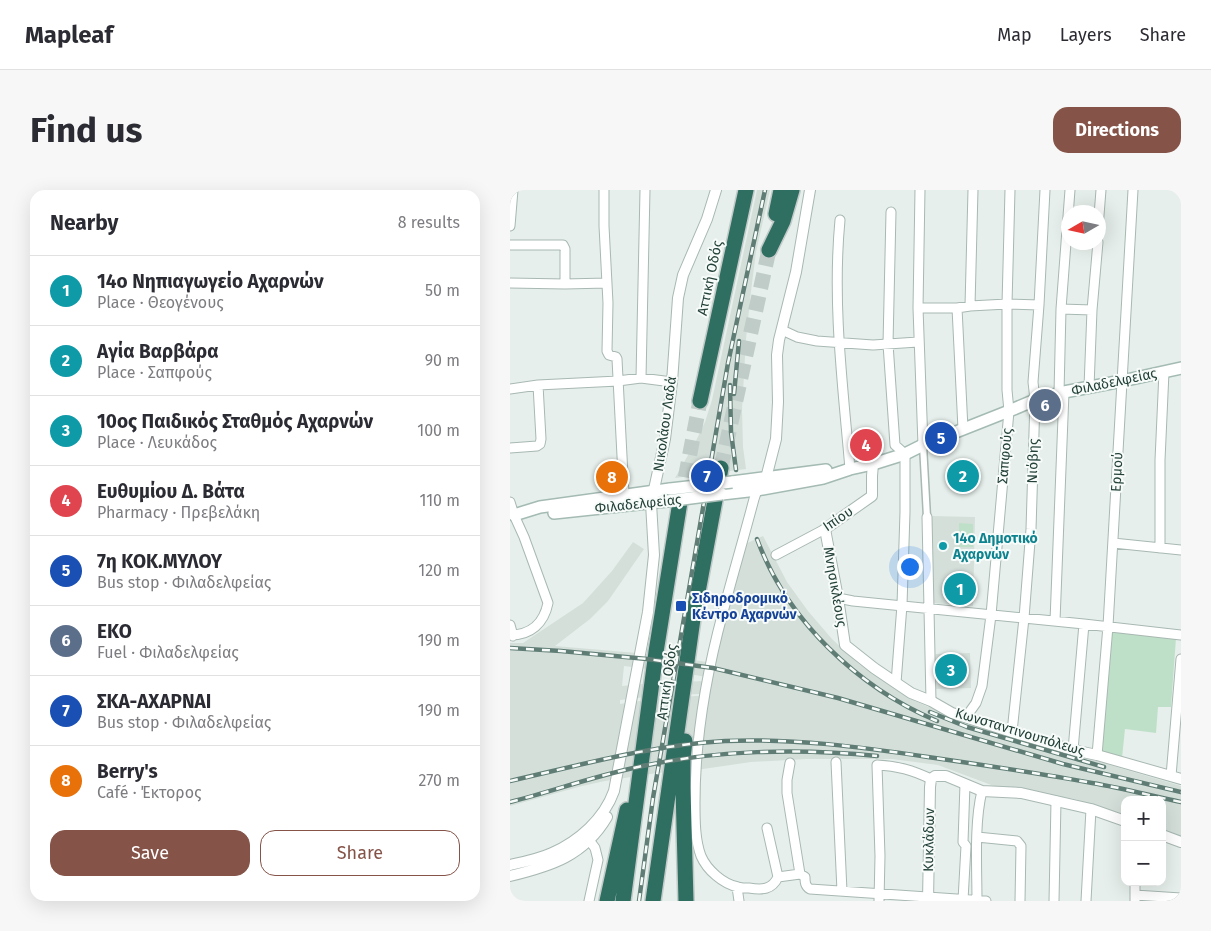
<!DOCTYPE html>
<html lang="en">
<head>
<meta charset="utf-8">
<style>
  :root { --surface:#fff; --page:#f7f7f7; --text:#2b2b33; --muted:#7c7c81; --line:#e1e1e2; --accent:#855347 }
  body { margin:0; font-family:"Fira Sans",sans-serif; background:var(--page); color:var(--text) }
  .controls { position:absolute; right:15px; bottom:15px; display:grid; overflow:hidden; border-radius:10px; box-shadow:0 5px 20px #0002 }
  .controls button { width:45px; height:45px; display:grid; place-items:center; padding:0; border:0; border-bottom:1px solid var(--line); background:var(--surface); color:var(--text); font:25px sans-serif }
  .compass { position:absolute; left:551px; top:15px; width:45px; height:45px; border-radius:50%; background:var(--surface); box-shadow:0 5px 20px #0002; rotate:261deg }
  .you { position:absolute; left:399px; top:376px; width:18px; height:18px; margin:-12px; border:4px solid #fff; border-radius:50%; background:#1a73e8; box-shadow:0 0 0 8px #1a73e833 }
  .badge { display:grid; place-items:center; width:32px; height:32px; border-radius:50%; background:var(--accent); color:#fff; font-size:16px; font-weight:700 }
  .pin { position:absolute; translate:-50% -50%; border:2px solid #fff; box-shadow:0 1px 5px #0006 }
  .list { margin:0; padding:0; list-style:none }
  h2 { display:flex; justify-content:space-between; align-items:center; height:65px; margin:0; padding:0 20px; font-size:21px }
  h2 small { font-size:16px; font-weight:400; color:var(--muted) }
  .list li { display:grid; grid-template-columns:32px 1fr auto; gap:15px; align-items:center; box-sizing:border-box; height:70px; padding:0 20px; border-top:1px solid var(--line) }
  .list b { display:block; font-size:19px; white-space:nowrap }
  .list p { margin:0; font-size:16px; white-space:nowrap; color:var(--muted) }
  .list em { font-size:16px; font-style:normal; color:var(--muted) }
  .actions { display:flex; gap:10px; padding:15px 20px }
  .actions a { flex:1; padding:11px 0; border:1px solid var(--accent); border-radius:15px; text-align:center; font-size:18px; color:var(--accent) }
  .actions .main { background:var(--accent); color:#fff }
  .map { position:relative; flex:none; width:671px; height:711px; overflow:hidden; border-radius:15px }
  header { display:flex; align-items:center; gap:30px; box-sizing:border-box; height:70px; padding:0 25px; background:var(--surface); border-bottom:1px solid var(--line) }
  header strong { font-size:24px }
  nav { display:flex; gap:28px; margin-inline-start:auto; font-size:18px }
  .intro { display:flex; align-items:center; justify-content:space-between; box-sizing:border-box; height:120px; padding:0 30px }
  h1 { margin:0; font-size:35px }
  .button { padding:12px 22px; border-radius:15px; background:var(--accent); color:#fff; font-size:18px; font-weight:700 }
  main { display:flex; gap:30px; padding:0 30px }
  aside { flex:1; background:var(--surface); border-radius:15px; box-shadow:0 5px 20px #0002 }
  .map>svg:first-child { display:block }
  .built { fill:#d4dfda; fill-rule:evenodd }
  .green { fill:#bfe0c8 }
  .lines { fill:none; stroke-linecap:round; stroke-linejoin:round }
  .motorway-tunnel { stroke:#bfccc8; stroke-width:15; stroke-dasharray:15 8; stroke-linecap:butt }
  .pedestrian-casing { stroke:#a8b8b2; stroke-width:9 }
  .minor-casing { stroke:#a8b8b2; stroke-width:11 }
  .tertiary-casing { stroke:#a8b8b2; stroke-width:12 }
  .secondary-casing { stroke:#a4bbb3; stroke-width:14 }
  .motorway-casing { stroke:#c2cac8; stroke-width:18 }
  .pedestrian { stroke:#fff; stroke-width:6 }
  .minor { stroke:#fff; stroke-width:9 }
  .tertiary { stroke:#fff; stroke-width:10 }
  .secondary { stroke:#fff; stroke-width:11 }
  .motorway { stroke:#2f6f62; stroke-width:15 }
  .rail-casing { stroke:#5f7d75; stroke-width:4.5 }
  .rail { stroke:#f7fbf9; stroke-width:2.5; stroke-dasharray:8; stroke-linecap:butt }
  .secondary-bridge-casing { stroke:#a4bbb3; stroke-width:14; stroke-linecap:butt }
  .secondary-bridge { stroke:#fff; stroke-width:11 }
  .culture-dot { fill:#0f9aa8; stroke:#f7fbf9; stroke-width:2 }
  .transit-dot { fill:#1a4fb4; stroke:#f7fbf9; stroke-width:2 }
  .labels { text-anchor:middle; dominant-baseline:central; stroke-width:4; stroke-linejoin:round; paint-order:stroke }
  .street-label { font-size:14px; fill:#24423a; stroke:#f7fbf9 }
  .culture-label { font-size:14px; font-weight:bold; fill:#0d838f; stroke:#f7fbf9; text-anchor:start }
  .transit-label { font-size:14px; font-weight:bold; fill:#164399; stroke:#f7fbf9; text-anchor:start }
</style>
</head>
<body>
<header>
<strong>Mapleaf</strong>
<nav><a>Map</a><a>Layers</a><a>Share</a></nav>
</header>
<div class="intro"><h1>Find us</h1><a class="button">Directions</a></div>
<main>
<aside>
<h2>Nearby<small>8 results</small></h2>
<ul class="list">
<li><span class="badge" style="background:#0f9aa8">1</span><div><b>14ο Νηπιαγωγείο Αχαρνών</b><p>Place · Θεογένους</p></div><em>50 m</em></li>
<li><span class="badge" style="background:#0f9aa8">2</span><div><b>Αγία Βαρβάρα</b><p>Place · Σαπφούς</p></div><em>90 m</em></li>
<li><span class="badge" style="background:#0f9aa8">3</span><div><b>10ος Παιδικός Σταθμός Αχαρνών</b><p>Place · Λευκάδος</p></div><em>100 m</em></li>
<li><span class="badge" style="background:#e0444e">4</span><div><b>Ευθυμίου Δ. Βάτα</b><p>Pharmacy · Πρεβελάκη</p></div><em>110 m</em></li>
<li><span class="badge" style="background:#1a4fb4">5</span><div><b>7η ΚΟΚ.ΜΥΛΟΥ</b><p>Bus stop · Φιλαδελφείας</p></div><em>120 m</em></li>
<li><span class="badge" style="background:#5c6f8a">6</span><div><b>EKO</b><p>Fuel · Φιλαδελφείας</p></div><em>190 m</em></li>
<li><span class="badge" style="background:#1a4fb4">7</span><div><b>ΣΚΑ-ΑΧΑΡΝΑΙ</b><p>Bus stop · Φιλαδελφείας</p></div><em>190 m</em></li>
<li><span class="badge" style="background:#e8710a">8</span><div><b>Berry's</b><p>Café · Έκτορος</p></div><em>270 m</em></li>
</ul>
<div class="actions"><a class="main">Save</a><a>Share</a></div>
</aside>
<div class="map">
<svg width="671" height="711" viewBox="0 0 671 711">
  <rect width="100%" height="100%" fill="#e6efeb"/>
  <path class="built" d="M247,0H260L246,62L241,101L236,149L232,220L233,257L236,279L165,288L185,253L195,232L202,210Z
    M421,326L465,327L463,416L422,413Z
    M253,346L277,392L298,421L322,449L350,475L405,511L437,525L471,537L671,596V648L652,641V610H615V626L565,609L484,596L428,575L382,569H297L241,572L193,579L147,583L95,591L72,596L0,616V453H13L73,413L102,381L123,352L134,359L98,411L80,429L45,456L150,465L203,473L235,354ZM114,476L180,484L201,488V491L156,492L112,496ZM189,504L200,505L143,509L110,514V510L144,506Z
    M460,463L461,498L426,499V464Z"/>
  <path class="green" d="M449,333L463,334V357H449Z
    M602,441L666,448L661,517H648L646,543L615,539L612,568L592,563Z"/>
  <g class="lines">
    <path class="motorway-tunnel" d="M211,278L259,60
      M171,310L190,211"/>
    <g class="pedestrian-casing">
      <path id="pedestrian" d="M413,255L417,327"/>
    </g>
    <g class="minor-casing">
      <path id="minor" d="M94,0V36L98,113L97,161L99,165L106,167L107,169L114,305
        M410,0L408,118L413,255
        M381,22L378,154L385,255L395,264V322L392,415L386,493
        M330,30C322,113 333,197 340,279
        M0,36L3,0
        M588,38L591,0
        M0,55H53L55,59V94
        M0,93L55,94L97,93
        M460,116L463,0
        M408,118H447L460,116L497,114L529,115
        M447,118L453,239
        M551,119L582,120
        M272,140L287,147L307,151L363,155L408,152
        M131,188L135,0
        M579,197L582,120L588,52
        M0,199L28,195L108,191L131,188L162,192
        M549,203L551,119L560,0
        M0,258L27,256L30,254L31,249L28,195
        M250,296L247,300L244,309C234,347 223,384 213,422C196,485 185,548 185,613C185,630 185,650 191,666C197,680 213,694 228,697C232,698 236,698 239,698C252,700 262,700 268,687L290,684
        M0,312L4,325L14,347L38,413C34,433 21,445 0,445
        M417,327L421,511
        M603,353L671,360
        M650,358V270L654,182
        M266,365L315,339
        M328,408L343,411L574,434L671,445
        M545,431L554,202
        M0,435L3,446
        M456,527L466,513L472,496L481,425L499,221L497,200V114L500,0
        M502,542L514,428L521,339L525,210L523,192L529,115L535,0
        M563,560L574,434
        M587,565L598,436L623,0
        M326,572L332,701
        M280,573L277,590V603L290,684L295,687C295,692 295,696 300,699L476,711
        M661,586L671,469
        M257,638L268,687
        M467,647L507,651L511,656L510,711
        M79,650L85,658L88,670L79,711
        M227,697L229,711
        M625,705L671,708
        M453,710L456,656L453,652L455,594
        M369,711L370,666L367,575C388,576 402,580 421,589
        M467,711C467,678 464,633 472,601
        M544,711L546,611
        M576,711L581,619
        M625,711V692"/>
    </g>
    <g class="tertiary-casing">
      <path id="tertiary" d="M363,274L362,286V306L315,339L328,408L335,455L364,478L401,503L421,511L442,523L502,542L563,560L587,565L671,589
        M256,288L266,249L268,212L267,165L269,150L286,82L300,0
        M652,645L671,652
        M0,675C14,672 29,669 42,663C69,651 94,629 104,601L138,422L144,365L141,313L155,249L162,192L168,108L173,85L197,29L206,0
        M0,686C41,676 74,666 97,627
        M418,711L420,597L421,589L425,586H436L472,601L511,603L581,619L615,631"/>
    </g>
    <g class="secondary-casing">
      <path id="secondary" d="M222,292L316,280
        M212,304L247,300L313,288L340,279L363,274L395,264L413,255L499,221L525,210L554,202L612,191L671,178
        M44,323L157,311
        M4,325L30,317L160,299"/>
    </g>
    <g class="motorway-casing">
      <path id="motorway" d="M266,24L271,0
        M259,60L273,31L282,0
        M190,211L236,0
        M175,551L173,569V598L176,711
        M97,711L117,620
        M113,711L146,462L170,312
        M143,711L183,429L211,278"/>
    </g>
    <use href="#pedestrian" class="pedestrian"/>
    <use href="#minor" class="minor"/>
    <use href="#tertiary" class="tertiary"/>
    <use href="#secondary" class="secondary"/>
    <use href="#motorway" class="motorway"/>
    <g class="rail-casing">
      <path id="rail" d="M220,195L221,242L226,280
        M224,204L229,151
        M247,349C277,430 347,497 427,531
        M0,458L51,461L137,469L203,478L328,508L553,574L671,602
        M420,522L457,537L594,577
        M0,591C71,575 142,555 215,551C284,548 351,557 418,567C473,575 528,583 582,593C612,598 642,606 671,612
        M0,612C43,601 85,586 128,577C204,560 290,558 367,566
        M129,711L143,608L218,173L255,0"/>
    </g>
    <use href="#rail" class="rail"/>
    <g class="secondary-bridge-casing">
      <path id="secondary-bridge" d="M160,299L222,292
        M157,311L212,304"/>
    </g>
    <use href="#secondary-bridge" class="secondary-bridge"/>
  </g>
  <circle class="culture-dot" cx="433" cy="356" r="5"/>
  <rect class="transit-dot" x="165" y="410" width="12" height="12" rx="2.5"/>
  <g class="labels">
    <g class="street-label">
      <text transform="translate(200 88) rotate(-78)">Αττική Οδός</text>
      <text transform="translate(604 192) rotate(-12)">Φιλαδελφείας</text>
      <text transform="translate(155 234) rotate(-82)">Νικολάου Λαδά</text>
      <text transform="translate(495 266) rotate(-85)">Σαπφούς</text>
      <text transform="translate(523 271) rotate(-88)">Νιόβης</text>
      <text transform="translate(607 282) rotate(-87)">Ερμού</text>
      <text transform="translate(128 314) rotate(-6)">Φιλαδελφείας</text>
      <text transform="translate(328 329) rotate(-34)">Ιπίου</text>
      <text transform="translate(325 397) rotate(80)">Μνησικλέους</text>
      <text transform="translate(157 492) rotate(-82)">Αττική Οδός</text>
      <text transform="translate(510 542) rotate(17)">Κωνσταντινουπόλεως</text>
      <text transform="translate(419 650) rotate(-89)">Κυκλάδων</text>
    </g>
    <g class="culture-label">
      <text x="443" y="348">14ο Δημοτικό<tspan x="443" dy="16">Αχαρνών</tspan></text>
    </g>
    <g class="transit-label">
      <text x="182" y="408">Σιδηροδρομικό<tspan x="182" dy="16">Κέντρο Αχαρνών</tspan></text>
    </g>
  </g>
</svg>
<div class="controls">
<button>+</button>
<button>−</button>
</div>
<svg class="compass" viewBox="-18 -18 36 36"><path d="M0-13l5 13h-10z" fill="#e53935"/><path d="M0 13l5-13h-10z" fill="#7c7c81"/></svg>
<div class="you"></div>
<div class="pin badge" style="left:450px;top:399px;background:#0f9aa8">1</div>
<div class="pin badge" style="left:453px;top:286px;background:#0f9aa8">2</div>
<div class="pin badge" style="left:441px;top:480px;background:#0f9aa8">3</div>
<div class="pin badge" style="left:356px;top:255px;background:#e0444e">4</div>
<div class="pin badge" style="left:431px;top:248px;background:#1a4fb4">5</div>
<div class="pin badge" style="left:535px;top:215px;background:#5c6f8a">6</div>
<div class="pin badge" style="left:197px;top:286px;background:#1a4fb4">7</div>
<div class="pin badge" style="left:102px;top:287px;background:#e8710a">8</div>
</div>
</main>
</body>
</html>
